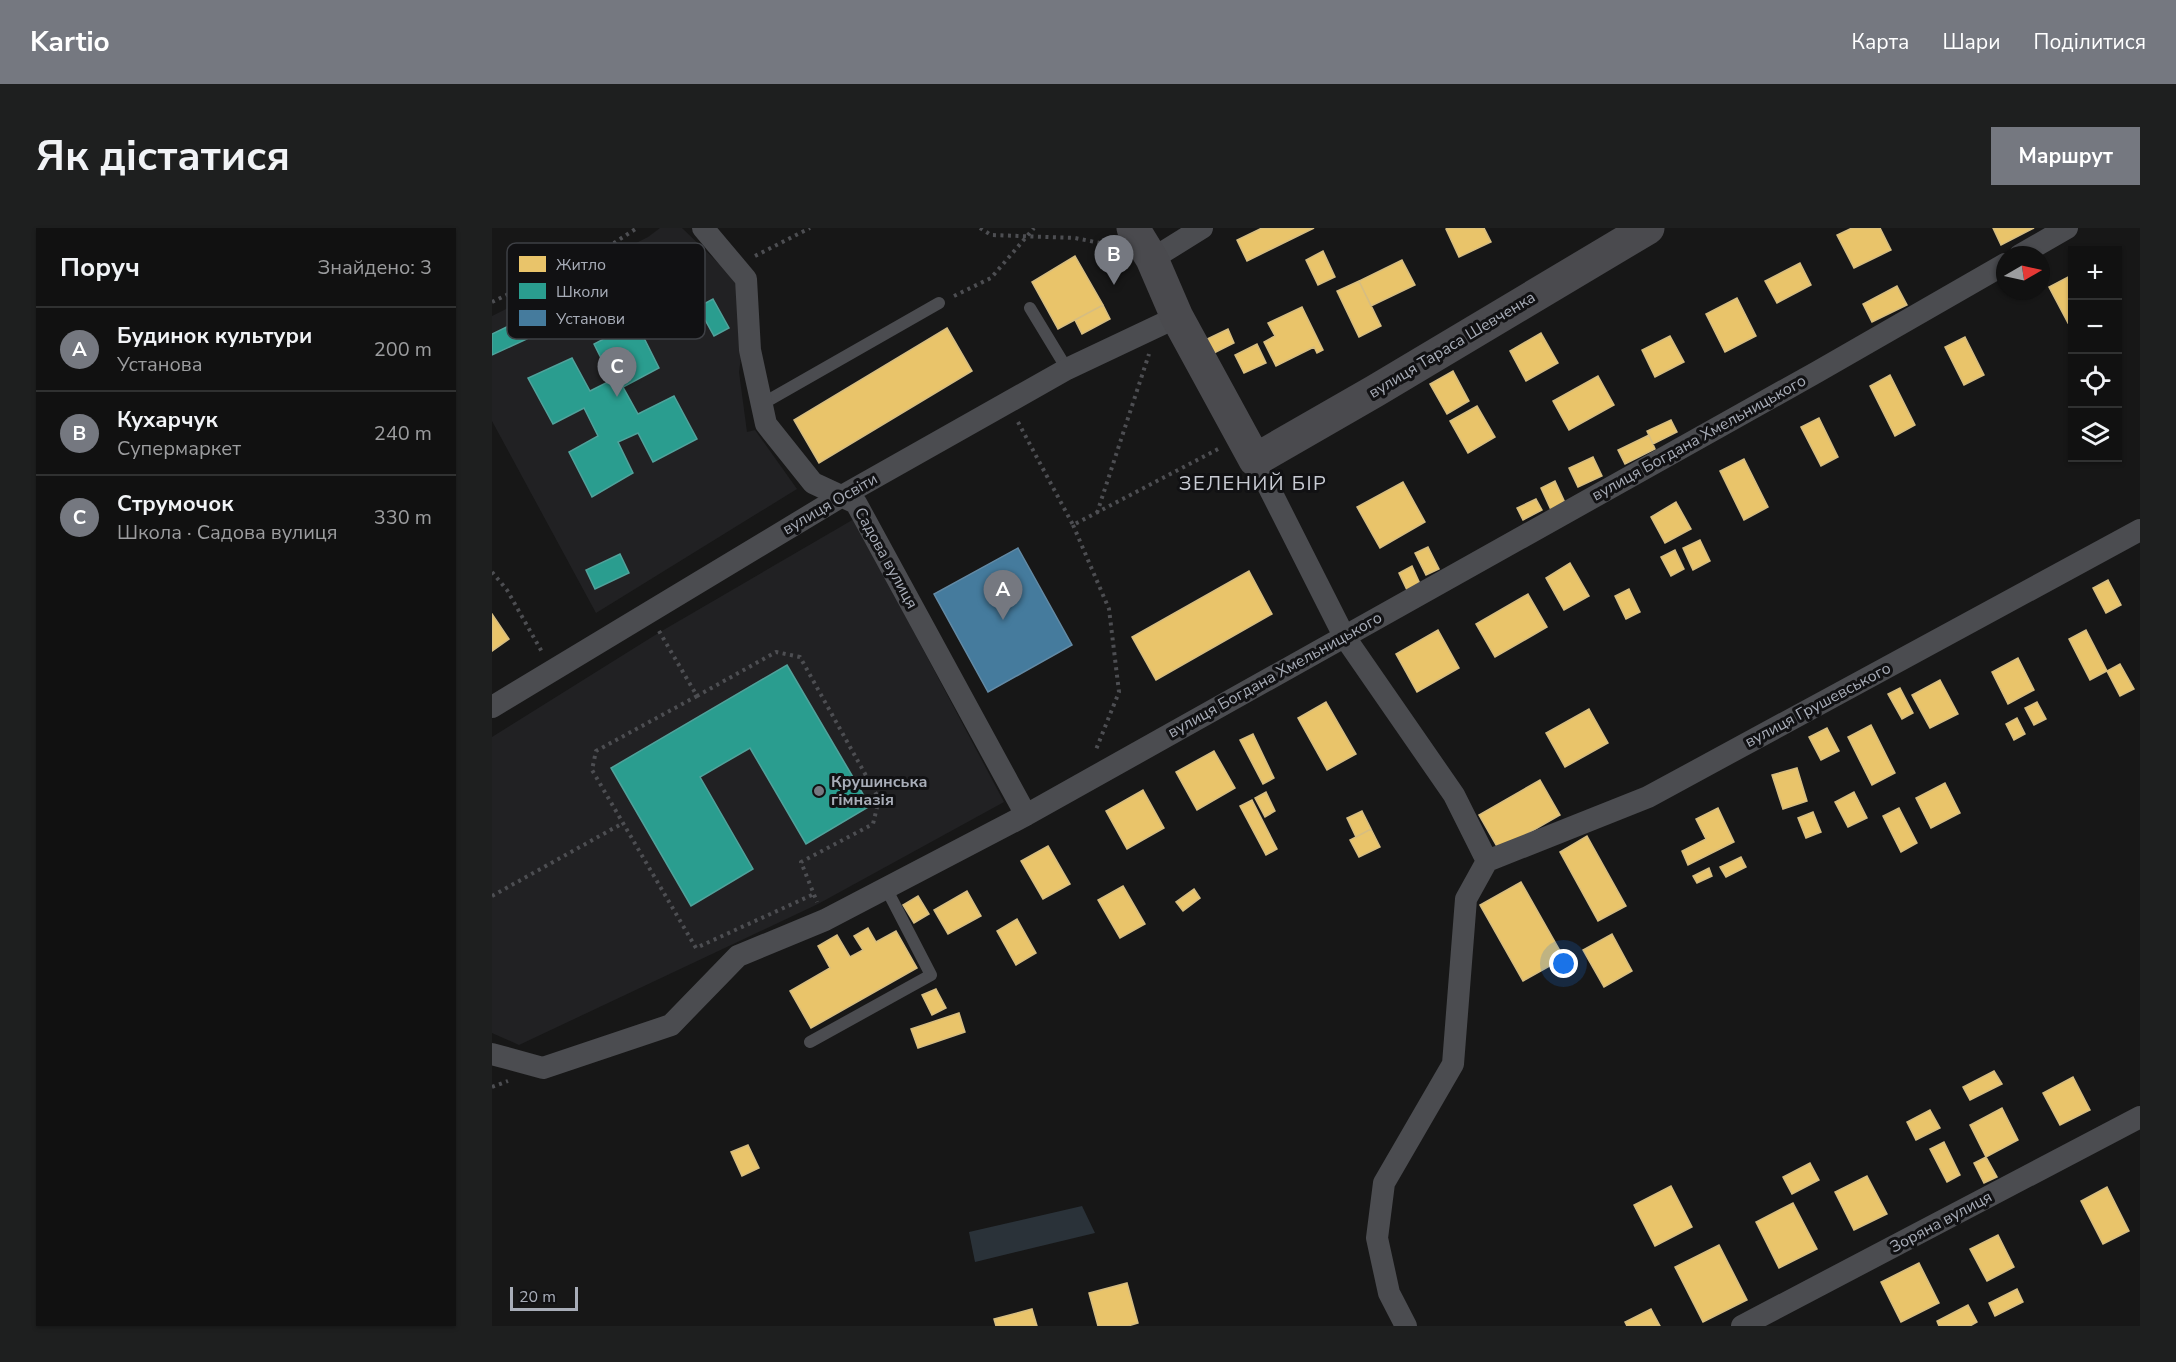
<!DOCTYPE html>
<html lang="uk">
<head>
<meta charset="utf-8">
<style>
  :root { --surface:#111; --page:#1e1f1f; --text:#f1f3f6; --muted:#9c9d9f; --line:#303131; --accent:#757880 }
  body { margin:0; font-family:"Nunito Sans",sans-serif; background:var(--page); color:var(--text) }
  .controls { position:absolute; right:18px; top:18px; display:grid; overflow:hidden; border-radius:0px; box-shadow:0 2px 4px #0004 }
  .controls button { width:54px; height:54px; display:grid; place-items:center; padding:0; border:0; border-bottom:2px solid var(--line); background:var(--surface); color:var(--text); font:30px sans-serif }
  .compass { position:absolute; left:1504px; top:18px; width:54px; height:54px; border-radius:50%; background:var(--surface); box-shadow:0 2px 4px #0004; rotate:81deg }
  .scale { position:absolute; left:18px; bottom:15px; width:68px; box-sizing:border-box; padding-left:6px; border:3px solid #a8adb8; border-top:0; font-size:16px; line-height:21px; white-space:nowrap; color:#a8adb8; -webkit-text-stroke:4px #111113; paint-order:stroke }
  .you { position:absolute; left:1072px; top:736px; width:21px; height:21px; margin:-15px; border:4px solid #fff; border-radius:50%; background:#1a73e8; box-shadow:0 0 0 9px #1a73e833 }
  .badge { display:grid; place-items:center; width:39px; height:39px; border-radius:50%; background:var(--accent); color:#fff; font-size:20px; font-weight:700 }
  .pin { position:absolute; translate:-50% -50px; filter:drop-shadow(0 2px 3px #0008) }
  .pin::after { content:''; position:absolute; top:32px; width:21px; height:18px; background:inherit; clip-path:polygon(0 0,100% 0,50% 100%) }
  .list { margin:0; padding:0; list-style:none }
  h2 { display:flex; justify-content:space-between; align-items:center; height:78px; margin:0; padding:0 24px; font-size:26px }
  h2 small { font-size:20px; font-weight:400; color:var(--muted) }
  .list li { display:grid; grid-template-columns:39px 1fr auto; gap:18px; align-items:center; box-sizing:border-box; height:84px; padding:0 24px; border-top:2px solid var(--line) }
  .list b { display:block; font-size:22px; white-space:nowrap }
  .list p { margin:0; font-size:20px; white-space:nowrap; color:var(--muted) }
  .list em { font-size:20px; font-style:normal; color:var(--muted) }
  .icon { flex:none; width:33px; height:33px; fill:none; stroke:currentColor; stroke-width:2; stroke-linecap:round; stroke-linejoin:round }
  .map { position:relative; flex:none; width:1648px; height:1098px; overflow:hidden; border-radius:0px }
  header { display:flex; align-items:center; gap:36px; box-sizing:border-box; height:84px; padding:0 30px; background:var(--accent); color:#fff }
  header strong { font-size:28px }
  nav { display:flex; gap:33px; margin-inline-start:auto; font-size:21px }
  .intro { display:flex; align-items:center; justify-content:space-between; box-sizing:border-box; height:144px; padding:0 36px }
  h1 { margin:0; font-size:42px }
  .button { padding:15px 27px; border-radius:0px; background:var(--accent); color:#fff; font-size:21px; font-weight:700 }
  main { display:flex; gap:36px; padding:0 36px }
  aside { flex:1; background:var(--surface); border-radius:0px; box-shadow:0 2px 4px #0004 }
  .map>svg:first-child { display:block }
  .built { fill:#212123 }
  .water { fill:#2a3239 }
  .homes { fill:#e9c46a; stroke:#d6bd81; stroke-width:1.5 }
  .schools { fill:#2a9d8f; stroke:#50a29b; stroke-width:1.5 }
  .public { fill:#457b9d; stroke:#638aa5; stroke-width:1.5 }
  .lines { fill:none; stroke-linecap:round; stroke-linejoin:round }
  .path { stroke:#4d4e52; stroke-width:4; stroke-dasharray:3 4.5; stroke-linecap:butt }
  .lane { stroke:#4b4c50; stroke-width:12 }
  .street { stroke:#4b4c50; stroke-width:22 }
  .secondary { stroke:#4a4a4e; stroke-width:33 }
  .poi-dot { fill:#757880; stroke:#111113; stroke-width:2 }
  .labels { text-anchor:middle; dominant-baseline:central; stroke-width:6; stroke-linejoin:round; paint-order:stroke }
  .street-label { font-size:16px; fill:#a8adb8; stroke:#111113 }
  .poi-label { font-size:16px; font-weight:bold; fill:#a8adb8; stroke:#111113; text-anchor:start }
  .quarter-label { font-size:20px; letter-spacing:1.5px; fill:#c9ccd4; stroke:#111113 }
  .key { fill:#111113; stroke:#3e4045; stroke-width:1.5 }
  .key-label { font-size:16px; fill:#a8adb8 }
</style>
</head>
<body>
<header>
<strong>Kartio</strong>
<nav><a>Карта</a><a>Шари</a><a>Поділитися</a></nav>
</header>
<div class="intro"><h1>Як дістатися</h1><a class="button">Маршрут</a></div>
<main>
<aside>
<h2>Поруч<small>Знайдено: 3</small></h2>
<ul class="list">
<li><span class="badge">A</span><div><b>Будинок культури</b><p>Установа</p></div><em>200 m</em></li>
<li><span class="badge">B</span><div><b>Кухарчук</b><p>Супермаркет</p></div><em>240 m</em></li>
<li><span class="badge">C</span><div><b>Струмочок</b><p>Школа · Садова вулиця</p></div><em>330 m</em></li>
</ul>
</aside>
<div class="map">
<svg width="1648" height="1098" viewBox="0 0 1648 1098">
  <rect width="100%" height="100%" fill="#171717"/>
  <path class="built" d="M168,0H190L247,55L250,122L247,144L255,204L263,202L305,261L104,385L0,193V88L156,9Z
    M362,291L512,574L326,676L27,817L0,805V509L168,404Z"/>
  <path class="water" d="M590,978L603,1005L483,1034L477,1004Z"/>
  <path class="homes" d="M770,0H822L755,33L745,12Z
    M956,0H992L999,14L967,29L954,1Z
    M1360,0H1388L1399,22L1362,40L1345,7Z
    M1501,0H1542L1509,17Z
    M831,23L843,49L826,57L814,32Z
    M583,28L611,77L566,101L540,54Z
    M910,32L923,57L879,78L867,53Z
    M1308,35L1319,57L1285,75L1273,53Z
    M1580,47V93L1576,95L1557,59Z
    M867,53L889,98L867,109L845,63Z
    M1405,58L1415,77L1380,94L1371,76Z
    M1245,70L1264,108L1233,124L1214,86Z
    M611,77L618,91L590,106L583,92Z
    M810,79L831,122L825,125L822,119L784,138L772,114L783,108L776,95Z
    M455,100L480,143L327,235L302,192Z
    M736,101L742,115L722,125L715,111Z
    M1049,105L1066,135L1034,153L1018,123Z
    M1178,108L1192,134L1163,149L1150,122Z
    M1473,109L1492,147L1472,157L1453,119Z
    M765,116L774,135L752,145L743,127Z
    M961,143L977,173L955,186L938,156Z
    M1398,147L1423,197L1403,208L1378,158Z
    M1106,148L1122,177L1077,202L1061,173Z
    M985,178L1003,209L976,225L958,193Z
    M1327,190L1346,229L1329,238L1309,199Z
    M1179,192L1185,204L1161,216L1155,203Z
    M1157,207L1163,221L1133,236L1126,222Z
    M1101,229L1110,248L1086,259L1077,240Z
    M1252,231L1276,279L1252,292L1228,243Z
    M1063,253L1074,277L1060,284L1049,260Z
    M911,254L933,294L888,320L865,279Z
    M1044,271L1050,282L1031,292L1025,280Z
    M1184,274L1199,301L1173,315L1159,289Z
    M1208,312L1218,333L1201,342L1191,320Z
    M936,319L947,341L934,347L923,325Z
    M1183,322L1192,341L1179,348L1169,329Z
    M1078,335L1097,368L1072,382L1054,350Z
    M920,338L928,356L915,362L907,345Z
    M757,343L780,386L664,452L640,409Z
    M1616,352L1629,377L1614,385L1601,360Z
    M1137,361L1148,384L1134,391L1123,368Z
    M1036,366L1055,399L1003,429L984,396Z
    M0,386L17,411L0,423Z
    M946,402L967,440L925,464L904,426Z
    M1594,402L1615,443L1598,452L1577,411Z
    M1526,430L1542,462L1516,476L1500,444Z
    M1628,436L1642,461L1628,468L1615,443Z
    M1448,452L1466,486L1438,500L1420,467Z
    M1408,460L1421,485L1410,491L1396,466Z
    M834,474L864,526L835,542L806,490Z
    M1545,474L1554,491L1542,497L1533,480Z
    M1097,481L1116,515L1073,539L1054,505Z
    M1525,490L1533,506L1522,512L1514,496Z
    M1379,497L1403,545L1380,557L1356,509Z
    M1335,500L1347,523L1329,532L1317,509Z
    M761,506L782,550L771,556L748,512Z
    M722,523L743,560L705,582L684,544Z
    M1305,540L1315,573L1291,581L1280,547Z
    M1048,552L1068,587L1007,622L987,587Z
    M1453,555L1468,585L1439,600L1424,570Z
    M651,562L672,600L635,621L614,583Z
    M774,564L783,583L773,589L763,570Z
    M1362,564L1375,590L1356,599L1343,574Z
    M760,572L785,621L774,627L748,578Z
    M1226,580L1242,614L1196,637L1190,623L1214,611L1204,591Z
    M1407,580L1425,615L1409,624L1391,588Z
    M870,583L879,601L864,609L855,590Z
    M1321,584L1329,604L1314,610L1306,590Z
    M879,601L888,619L867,629L858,612Z
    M1095,608L1134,678L1106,693L1068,624Z
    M556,618L578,656L551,671L529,633Z
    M1249,629L1254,639L1234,649L1228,639Z
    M1217,640L1220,648L1205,655L1201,648Z
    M1029,654L1072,730L1031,753L988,677Z
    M631,658L653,696L628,710L606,672Z
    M702,661L708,670L691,683L684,674Z
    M475,663L489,688L456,706L442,682Z
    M426,668L437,686L422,695L411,677Z
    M525,691L544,725L524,737L505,703Z
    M376,700L384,714L404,703L425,740L319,800L298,763L338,740L326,718L345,707L358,729L371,722L362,708Z
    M1120,706L1140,743L1112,759L1091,722Z
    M444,761L454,780L440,787L430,767Z
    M467,785L473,804L426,820L419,801Z
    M1502,843L1510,856L1478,872L1471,859Z
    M1581,849L1598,882L1568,897L1551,865Z
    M1510,880L1526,912L1494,929L1478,897Z
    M1438,882L1448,900L1424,912L1415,894Z
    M1452,914L1468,947L1455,954L1438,921Z
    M256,917L267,940L250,948L239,924Z
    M1494,929L1505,949L1492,955L1482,935Z
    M1318,935L1327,952L1300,966L1291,949Z
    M1375,948L1395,986L1362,1002L1343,964Z
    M1179,958L1200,999L1163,1018L1142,977Z
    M1615,959L1637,1003L1611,1016L1589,973Z
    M1301,975L1325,1021L1287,1040L1264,994Z
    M1506,1007L1522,1039L1495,1053L1478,1021Z
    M1227,1017L1255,1072L1211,1094L1183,1039Z
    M1427,1035L1447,1075L1409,1094L1389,1054Z
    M635,1055L646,1095L636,1098H606L597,1065Z
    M1525,1061L1531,1074L1503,1088L1497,1075Z
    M1476,1077L1485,1094L1478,1098H1447L1445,1093Z
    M540,1081L545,1098H504L502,1091Z
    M1159,1081L1168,1098H1135L1133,1094Z"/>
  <path class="schools" d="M221,71L237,100L222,108L206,79Z
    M27,93L35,111L0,127V106Z
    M144,94L167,140L131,159L146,186L182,168L205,211L161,234L146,205L126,214L141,245L100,269L77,224L106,208L92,180L61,196L36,150L80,130L98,163L120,152L102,116Z
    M128,326L137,345L103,361L94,342Z
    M295,437L378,578L314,616L258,520L208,549L261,641L199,678L119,540Z"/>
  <path class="public" d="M526,320L580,417L496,464L442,366Z"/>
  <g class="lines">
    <path class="path" d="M488,0L499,7L583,10L618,17
      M263,28L318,0
      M462,68L499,50L542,0
      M0,74L122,15L145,0
      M526,194L581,297L728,220
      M605,285L657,126
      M581,297L617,381L627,464L603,524
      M0,344L15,362L50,424
      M167,403L205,468L284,424L308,429L387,571L381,596L309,634L325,674
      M205,468L104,523L100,542L204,720L322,666
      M0,668L131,595
      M0,859L16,853"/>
    <path class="lane" d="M538,80L575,141
      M270,176L447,75
      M318,814L439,747L394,660"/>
    <path class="street" d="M211,0L254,51L258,122L274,196L321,255L364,275L534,587
      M1528,27L1575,0
      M660,31L710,0
      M763,232L852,408L962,567L995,633L974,671L961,836L892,955L885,1010L897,1065L914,1098
      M0,479L350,268L575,141L685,89
      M995,633L1156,569L1648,302
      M0,826L51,840L179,797L246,728L333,692L534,587L1325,144L1513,36
      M1250,1098L1648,889"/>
    <path class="secondary" d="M641,0L660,31L685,89L763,232L883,163L1156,0"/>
  </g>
  <circle class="poi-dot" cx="327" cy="563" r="6"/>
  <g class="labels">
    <g class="street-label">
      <text transform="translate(960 117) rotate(-31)">вулиця Тараса Шевченка</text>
      <text transform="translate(1207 210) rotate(-29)">вулиця Богдана Хмельницького</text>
      <text transform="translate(338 276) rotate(-30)">вулиця Освіти</text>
      <text transform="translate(394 330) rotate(61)">Садова вулиця</text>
      <text transform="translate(783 447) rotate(-29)">вулиця Богдана Хмельницького</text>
      <text transform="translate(1326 477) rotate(-28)">вулиця Грушевського</text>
      <text transform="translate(1449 994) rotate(-28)">Зоряна вулиця</text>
    </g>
    <g class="poi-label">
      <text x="339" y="554">Крушинська<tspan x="339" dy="18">гімназія</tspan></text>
    </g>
    <g class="quarter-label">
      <text x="761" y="255">ЗЕЛЕНИЙ БІР</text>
    </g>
  </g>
  <rect x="15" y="15" width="198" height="96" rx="9" class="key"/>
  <rect x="27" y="28" width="27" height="16" fill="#e9c46a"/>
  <rect x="27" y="55" width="27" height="16" fill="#2a9d8f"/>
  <rect x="27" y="82" width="27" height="16" fill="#457b9d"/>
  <g class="key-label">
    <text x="64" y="42">Житло</text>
    <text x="64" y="69">Школи</text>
    <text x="64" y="96">Установи</text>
  </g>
</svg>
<div class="controls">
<button>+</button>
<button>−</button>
<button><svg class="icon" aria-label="locate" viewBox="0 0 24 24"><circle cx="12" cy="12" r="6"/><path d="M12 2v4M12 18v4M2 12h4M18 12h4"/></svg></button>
<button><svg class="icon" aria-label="layers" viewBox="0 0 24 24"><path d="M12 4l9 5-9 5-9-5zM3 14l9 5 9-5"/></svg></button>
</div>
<svg class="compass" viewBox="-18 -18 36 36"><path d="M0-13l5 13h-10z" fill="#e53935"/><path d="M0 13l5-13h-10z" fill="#9c9d9f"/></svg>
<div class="scale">20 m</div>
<div class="you"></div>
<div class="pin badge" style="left:511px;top:392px">A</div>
<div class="pin badge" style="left:622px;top:57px">B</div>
<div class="pin badge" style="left:125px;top:169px">C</div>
</div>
</main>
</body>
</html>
